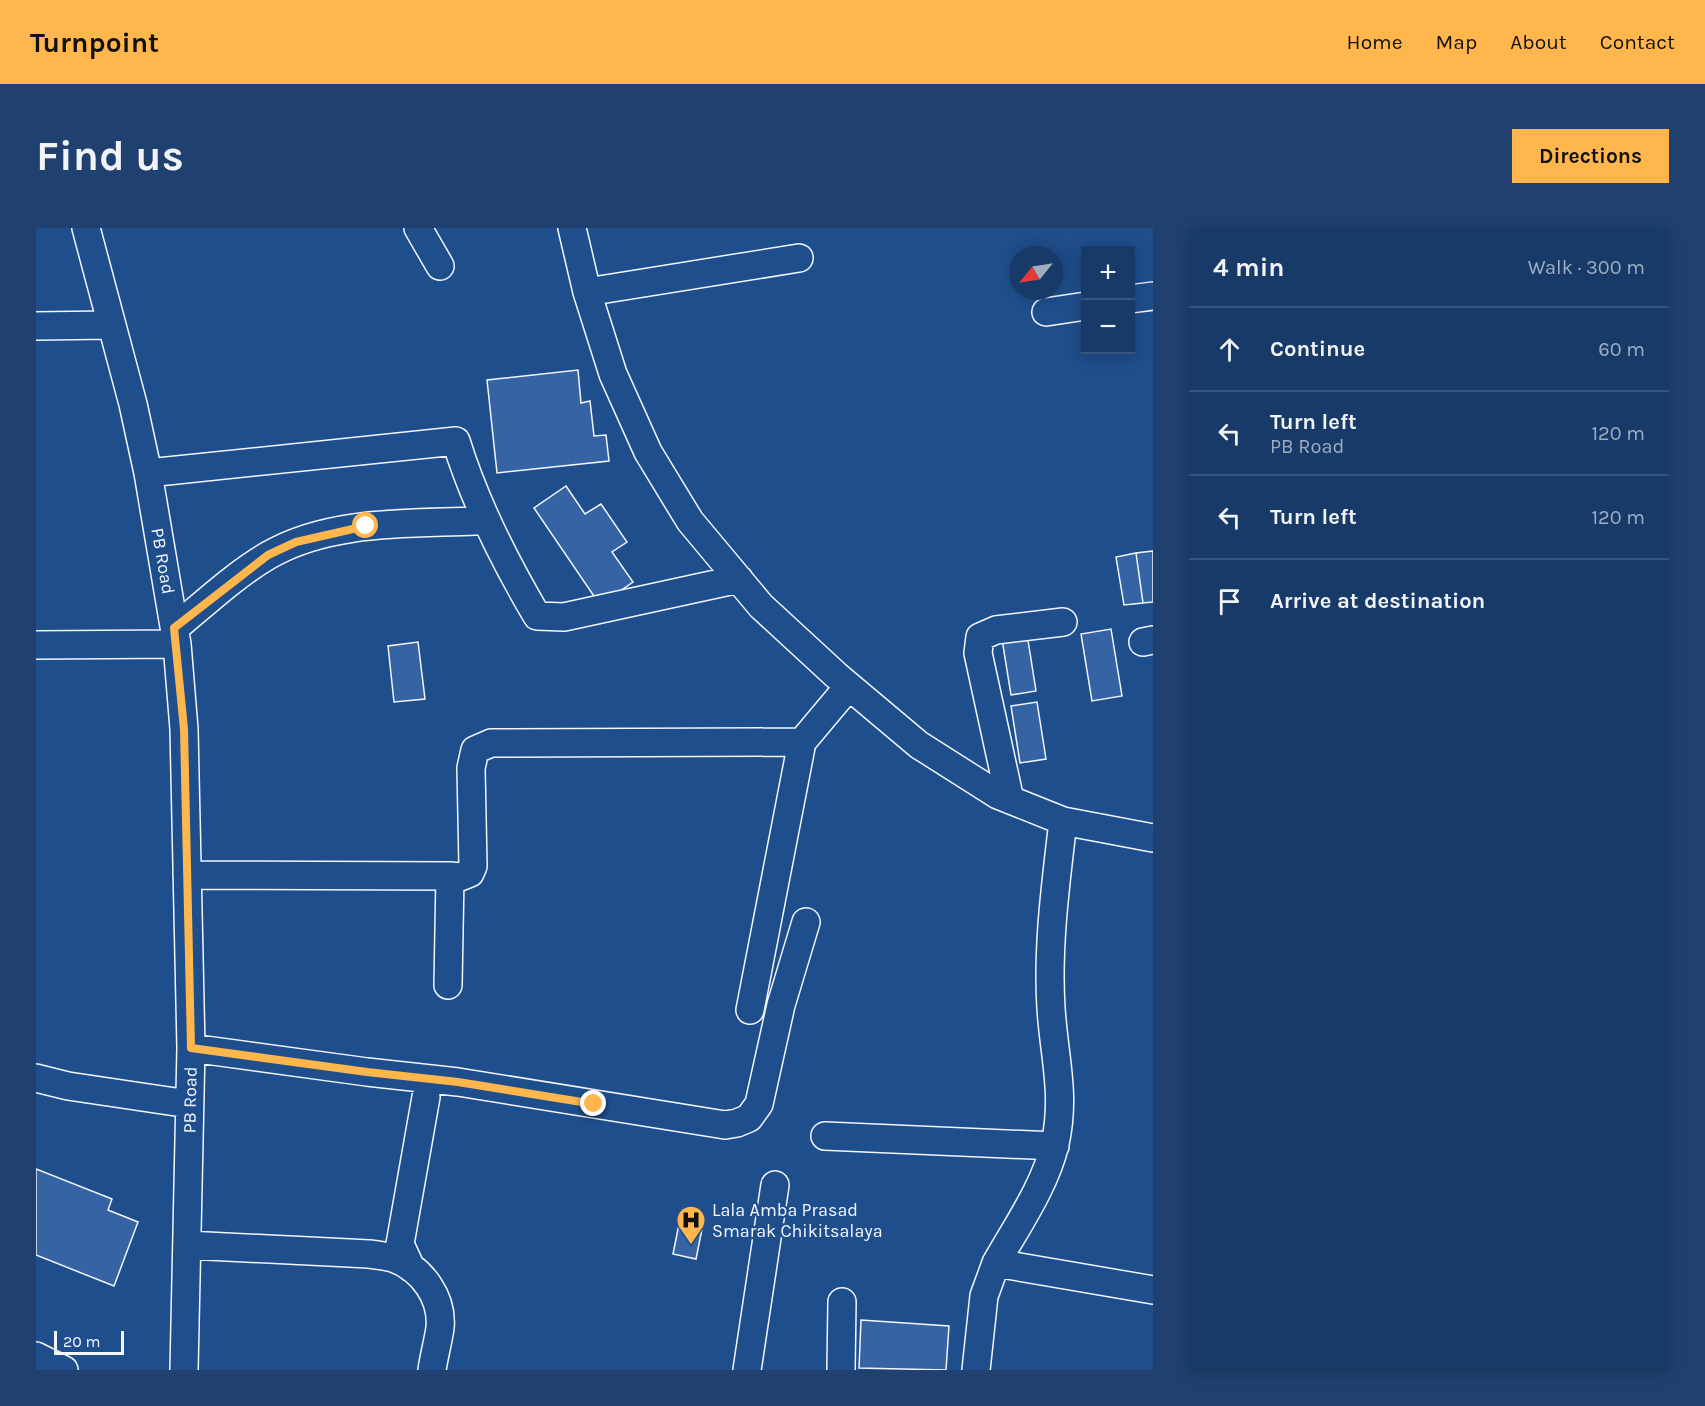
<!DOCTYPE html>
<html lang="en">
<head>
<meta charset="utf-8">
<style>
  :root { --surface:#173a69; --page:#20416f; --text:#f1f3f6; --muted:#9eadc0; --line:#36547d; --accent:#ffb74d }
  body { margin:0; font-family:Karla,sans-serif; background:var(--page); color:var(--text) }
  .controls { position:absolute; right:18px; top:18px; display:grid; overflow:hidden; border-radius:0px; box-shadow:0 3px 15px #0003 }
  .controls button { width:54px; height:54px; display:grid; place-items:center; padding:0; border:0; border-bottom:2px solid var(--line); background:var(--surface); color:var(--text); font:30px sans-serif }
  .compass { position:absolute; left:973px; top:18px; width:54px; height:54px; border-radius:50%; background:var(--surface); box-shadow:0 3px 15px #0003; rotate:240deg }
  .scale { position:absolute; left:18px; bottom:15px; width:70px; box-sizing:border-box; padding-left:6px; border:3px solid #f2f6ff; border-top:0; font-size:16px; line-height:21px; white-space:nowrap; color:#f2f6ff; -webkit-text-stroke:4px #1f4e8c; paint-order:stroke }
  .stop { position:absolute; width:18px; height:18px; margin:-14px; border:4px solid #ffb74d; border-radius:50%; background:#fff }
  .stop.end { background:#ffb74d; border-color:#fff; box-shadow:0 2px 6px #0008 }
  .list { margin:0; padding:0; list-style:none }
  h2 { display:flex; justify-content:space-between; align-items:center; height:78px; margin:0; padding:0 24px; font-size:26px }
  h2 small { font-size:20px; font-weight:400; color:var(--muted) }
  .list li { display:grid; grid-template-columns:39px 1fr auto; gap:18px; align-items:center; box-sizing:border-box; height:84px; padding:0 24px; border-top:2px solid var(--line) }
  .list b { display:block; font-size:22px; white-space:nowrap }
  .list p { margin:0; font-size:20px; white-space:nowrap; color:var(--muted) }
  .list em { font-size:20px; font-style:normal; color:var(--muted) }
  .icon { flex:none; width:33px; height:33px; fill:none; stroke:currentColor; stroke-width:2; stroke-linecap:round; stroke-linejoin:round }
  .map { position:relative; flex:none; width:1117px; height:1142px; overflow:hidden; border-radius:0px }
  header { display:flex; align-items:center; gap:36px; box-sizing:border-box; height:84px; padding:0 30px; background:var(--accent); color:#111 }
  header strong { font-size:28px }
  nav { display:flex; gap:33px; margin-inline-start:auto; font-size:21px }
  .intro { display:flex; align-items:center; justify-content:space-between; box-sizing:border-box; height:144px; padding:0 36px }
  h1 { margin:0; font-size:42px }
  .button { padding:15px 27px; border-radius:0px; background:var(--accent); color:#111; font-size:21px; font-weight:700 }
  main { display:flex; gap:36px; padding:0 36px }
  aside { flex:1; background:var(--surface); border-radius:0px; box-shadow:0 3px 15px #0003 }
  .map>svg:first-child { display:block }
  .building { fill:#3563a3; stroke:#f2f6ff; stroke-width:1.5 }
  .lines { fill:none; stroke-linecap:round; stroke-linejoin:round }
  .minor-casing { stroke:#f2f6ff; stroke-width:30 }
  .minor { stroke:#1f4e8c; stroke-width:27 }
  .route { stroke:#ffb74d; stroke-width:8 }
  .labels { text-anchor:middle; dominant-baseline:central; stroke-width:4.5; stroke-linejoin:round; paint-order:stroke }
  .street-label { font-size:18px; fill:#f2f6ff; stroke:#1f4e8c }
  .poi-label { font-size:18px; fill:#f2f6ff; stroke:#1f4e8c; text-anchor:start }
</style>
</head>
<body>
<header>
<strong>Turnpoint</strong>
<nav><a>Home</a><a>Map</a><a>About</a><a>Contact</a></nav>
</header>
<div class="intro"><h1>Find us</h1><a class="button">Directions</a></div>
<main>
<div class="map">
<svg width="1117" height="1142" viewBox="0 0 1117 1142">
  <rect width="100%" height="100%" fill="#1f4e8c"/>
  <path class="building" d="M542,142L545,175L554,173L558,208L570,207L573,233L461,245L451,152Z
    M530,258L549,286L565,276L591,314L576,324L597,354L564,377L498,280Z
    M1117,323V374L1107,375L1100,325Z
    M1100,325L1107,375L1088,377L1080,329Z
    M1075,401L1086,468L1056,473L1045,406Z
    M991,406L1000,463L975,467L966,411Z
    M382,414L389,471L358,474L352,418Z
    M1001,474L1010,531L984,535L975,478Z
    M0,941L76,971L72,982L102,994L78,1058L0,1027Z
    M643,996L666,1001L660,1031L637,1026Z
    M825,1092L913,1098L910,1142L823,1140Z"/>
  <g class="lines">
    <g class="minor-casing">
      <path id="minor" d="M50,0L97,176L112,245L141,416L148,501L155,820L148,1142
        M382,0L404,38
        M536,0L551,64L577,146L612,224L654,293L725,378L801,448L883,517L962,567L1027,593L1117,610
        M551,64L763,30
        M1094,71L1117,68
        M1010,84L1050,78
        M0,98L74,97
        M112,245L420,213C439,275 468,332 501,388L528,389L703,351
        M139,400C168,376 200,346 233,327C294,292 371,296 439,293
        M1107,414L1117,412
        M0,417L141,416
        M974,572L942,425L944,409L960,402L1027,394
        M151,647L414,648L412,757
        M414,648L424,649L434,645L437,638L435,540L439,522L455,515L766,514L813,458
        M714,782L766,514
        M155,820L331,844L422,854L689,897L701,895L713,890L723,876L745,777L770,694
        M0,850L32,858L153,876
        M789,908L1019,918
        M151,1017L333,1026C341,1027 349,1028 357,1030C386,1040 407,1070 404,1100C402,1114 398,1128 396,1142
        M960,1035C981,998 1009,958 1019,916C1030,866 1018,829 1015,780C1011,718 1020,654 1027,593
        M375,1040L364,1016L390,869
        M0,1128L28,1142
        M711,1142L739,957
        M805,1142L806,1074
        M940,1142L948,1068L960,1035L1117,1062"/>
    </g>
    <use href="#minor" class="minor"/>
  </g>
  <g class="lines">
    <path class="route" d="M330,298L260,314L232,327L138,400L148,501L155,820L331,844L422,854L558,876"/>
  </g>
  <defs>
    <g id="hospital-pin" transform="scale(1.5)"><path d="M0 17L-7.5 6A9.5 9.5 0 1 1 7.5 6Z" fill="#ffb74d" stroke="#1f4e8c"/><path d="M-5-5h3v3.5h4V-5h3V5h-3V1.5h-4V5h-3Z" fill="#111"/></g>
  </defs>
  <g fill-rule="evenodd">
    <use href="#hospital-pin" x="655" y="992"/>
  </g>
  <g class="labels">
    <g class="street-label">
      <text transform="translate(127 333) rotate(80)">PB Road</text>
      <text transform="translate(154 872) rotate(-89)">PB Road</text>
    </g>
    <g class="poi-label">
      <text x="676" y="982">Lala Amba Prasad<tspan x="676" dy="21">Smarak Chikitsalaya</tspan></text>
    </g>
  </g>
</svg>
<div class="controls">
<button>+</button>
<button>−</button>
</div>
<svg class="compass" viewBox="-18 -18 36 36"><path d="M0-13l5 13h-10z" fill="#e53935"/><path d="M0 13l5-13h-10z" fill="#9eadc0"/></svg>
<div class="scale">20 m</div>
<div class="stop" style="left:330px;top:298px"></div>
<div class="stop end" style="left:558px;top:876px"></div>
</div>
<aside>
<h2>4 min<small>Walk · 300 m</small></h2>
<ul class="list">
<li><svg class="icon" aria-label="ahead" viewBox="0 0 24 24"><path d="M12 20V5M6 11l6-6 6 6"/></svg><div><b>Continue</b></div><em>60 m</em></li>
<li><svg class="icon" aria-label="left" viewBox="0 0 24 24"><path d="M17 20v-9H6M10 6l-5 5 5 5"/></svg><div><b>Turn left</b><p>PB Road</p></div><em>120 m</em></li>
<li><svg class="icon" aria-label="left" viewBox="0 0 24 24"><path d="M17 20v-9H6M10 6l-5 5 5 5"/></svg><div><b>Turn left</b></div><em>120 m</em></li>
<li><svg class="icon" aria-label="arrive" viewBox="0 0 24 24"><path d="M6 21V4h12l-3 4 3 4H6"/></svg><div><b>Arrive at destination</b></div></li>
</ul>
</aside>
</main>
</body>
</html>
